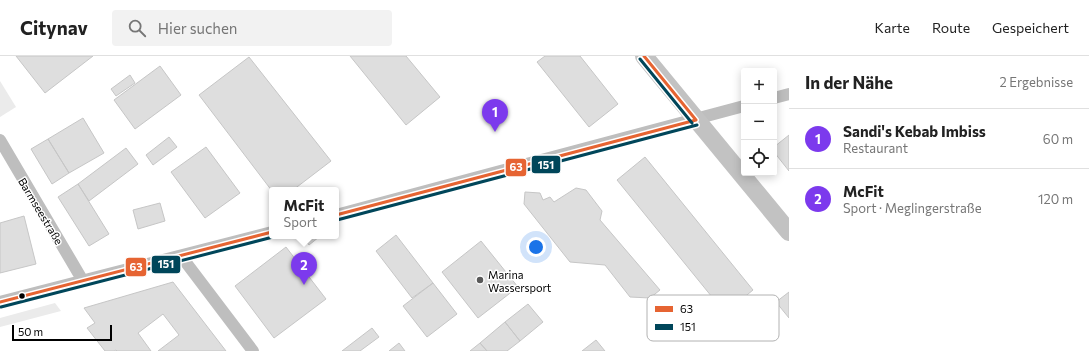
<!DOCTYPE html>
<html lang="de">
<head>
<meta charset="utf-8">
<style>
  :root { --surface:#fff; --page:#f2f2f2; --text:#222; --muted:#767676; --line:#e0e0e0; --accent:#7c3aed }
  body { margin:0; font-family:Commissioner,sans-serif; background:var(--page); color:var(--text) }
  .controls { position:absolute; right:12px; top:12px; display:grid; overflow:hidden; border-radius:4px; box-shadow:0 2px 10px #0003 }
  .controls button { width:36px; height:36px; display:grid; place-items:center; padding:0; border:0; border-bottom:1px solid var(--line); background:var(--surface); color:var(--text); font:20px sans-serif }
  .scale { position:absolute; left:12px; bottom:10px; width:100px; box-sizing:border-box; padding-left:4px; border:2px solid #000; border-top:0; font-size:11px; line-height:14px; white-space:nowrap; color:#000; -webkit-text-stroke:3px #fff; paint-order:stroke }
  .you { position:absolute; left:536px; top:191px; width:14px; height:14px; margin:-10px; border:3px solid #fff; border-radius:50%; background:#1a73e8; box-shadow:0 0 0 6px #1a73e833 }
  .badge { display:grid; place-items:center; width:26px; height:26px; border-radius:50%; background:var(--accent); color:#fff; font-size:13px; font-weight:700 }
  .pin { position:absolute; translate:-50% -33px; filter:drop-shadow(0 1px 2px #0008) }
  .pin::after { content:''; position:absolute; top:21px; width:14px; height:12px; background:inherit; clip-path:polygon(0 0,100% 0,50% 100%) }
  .popup { position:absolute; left:269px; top:131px; width:70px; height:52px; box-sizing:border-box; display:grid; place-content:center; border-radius:4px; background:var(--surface); filter:drop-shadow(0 1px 3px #0005); font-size:13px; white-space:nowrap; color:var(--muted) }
  .popup b { font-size:15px; color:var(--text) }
  .popup::after { content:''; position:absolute; left:50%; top:100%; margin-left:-8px; border:8px solid transparent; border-top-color:var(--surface) }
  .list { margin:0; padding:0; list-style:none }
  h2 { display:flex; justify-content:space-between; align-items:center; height:52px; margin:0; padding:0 16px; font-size:17px }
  h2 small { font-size:13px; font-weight:400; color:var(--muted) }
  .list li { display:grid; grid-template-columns:26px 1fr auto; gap:12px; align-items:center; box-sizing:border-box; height:60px; padding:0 16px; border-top:1px solid var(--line) }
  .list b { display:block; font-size:15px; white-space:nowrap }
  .list p { margin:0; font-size:13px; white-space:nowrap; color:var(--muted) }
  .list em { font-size:13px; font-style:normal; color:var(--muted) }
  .icon { flex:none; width:22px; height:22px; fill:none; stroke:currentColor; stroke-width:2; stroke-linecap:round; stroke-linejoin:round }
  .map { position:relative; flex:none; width:789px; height:295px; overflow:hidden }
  header { display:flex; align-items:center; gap:24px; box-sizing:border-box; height:56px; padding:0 20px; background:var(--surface); border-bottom:1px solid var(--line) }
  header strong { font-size:19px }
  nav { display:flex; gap:22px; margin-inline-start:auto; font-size:14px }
  .search { width:280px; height:36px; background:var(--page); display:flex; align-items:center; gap:10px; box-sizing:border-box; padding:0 14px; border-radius:4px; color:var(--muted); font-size:15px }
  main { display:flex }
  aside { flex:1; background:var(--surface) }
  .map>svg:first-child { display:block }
  .green { fill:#ebebeb }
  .building { fill:#dedede; stroke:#c6c6c6 }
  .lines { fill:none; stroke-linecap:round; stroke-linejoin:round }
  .street { stroke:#bebebe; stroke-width:12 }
  .secondary { stroke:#c2c2c2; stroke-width:18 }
  .bus-1-casing { stroke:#fff; stroke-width:6 }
  .bus-2-casing { stroke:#fff; stroke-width:6 }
  .bus-1 { stroke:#e66432; stroke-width:3 }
  .bus-2 { stroke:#00465a; stroke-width:3 }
  .poi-dot { fill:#595959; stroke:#fff; stroke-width:1.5 }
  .bus-dot { fill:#000; stroke:#fff; stroke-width:1.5 }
  .labels { text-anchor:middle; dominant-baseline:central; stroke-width:3; stroke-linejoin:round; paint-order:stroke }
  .street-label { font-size:11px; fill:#000; stroke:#fff }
  .poi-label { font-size:11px; fill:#000; stroke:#fff; text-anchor:start }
  .key { fill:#fff; stroke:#b2b2b2; stroke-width:1 }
  .key-label { font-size:11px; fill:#000 }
  .line-badge { stroke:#fff; stroke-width:1.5 }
  .badge-label { font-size:11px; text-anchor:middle; font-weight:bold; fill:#fff }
</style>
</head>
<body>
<header>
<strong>Citynav</strong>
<div class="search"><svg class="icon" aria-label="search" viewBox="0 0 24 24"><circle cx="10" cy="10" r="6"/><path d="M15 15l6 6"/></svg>Hier suchen</div>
<nav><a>Karte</a><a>Route</a><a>Gespeichert</a></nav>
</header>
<main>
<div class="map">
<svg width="789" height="295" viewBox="0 0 789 295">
  <rect width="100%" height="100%" fill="#fff"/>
  <path class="green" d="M0,25L16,51L0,61Z
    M55,247L61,255L0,271V262Z"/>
  <path class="building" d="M16,0H93L45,37Z
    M350,0H406L440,41L406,69Z
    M545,0H580L618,48L589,71L537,6Z
    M249,1L331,105L293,134H272V135L199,39Z
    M160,10L181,39L135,73L114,44Z
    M130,19L135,27L116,40L111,33Z
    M83,62L104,97L69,117L48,83Z
    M789,79V115L774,96V91Z
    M169,81L177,91L153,109L146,99Z
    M48,83L69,117L52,128L31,93Z
    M206,91L240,137L205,162L171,116Z
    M126,92L138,108L89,145L78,128Z
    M645,101L753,234L725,257L617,124Z
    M78,128L109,178L89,190L58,141Z
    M576,132L586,134L602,155L600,164L660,234L650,242L630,241L605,209L570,206L524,148L525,136L540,137L543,144L550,141L554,146Z
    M160,147L165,165L138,173L133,154Z
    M24,160L36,208L0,217V167Z
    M396,179L433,227L412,242L376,195Z
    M310,180H319V181L309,189L305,184Z
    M481,185L518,231L478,262L442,216Z
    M286,191L326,243L274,282L235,230Z
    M173,226L226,295H158L179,279L163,258L138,277L151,295H117L116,294L114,295H105L87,272L95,267L84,252Z
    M433,227L457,258L427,281L403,250Z
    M789,236V262L776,246Z
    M528,248L543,266L520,285L505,266Z
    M505,266L520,285L507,295H487L480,287Z
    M372,272L379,281L360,295H342Z
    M596,284L605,295H582Z
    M399,287L405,295H389Z
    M480,287L487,295H470Z"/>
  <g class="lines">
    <path class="street" d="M774,42L789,38
      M0,84L83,225
      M336,159L744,50
      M181,200L253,295
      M0,246L272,176"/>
    <path class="secondary" d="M644,0L789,176"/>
    <g class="bus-1-casing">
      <path id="bus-1" d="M644,0L696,64
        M336,159L696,64
        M0,246L272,176"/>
    </g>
    <g class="bus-2-casing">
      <path id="bus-2" d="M640,3L692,67
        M337,164L697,69
        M1,251L273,181"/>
    </g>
    <use href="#bus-1" class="bus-1"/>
    <use href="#bus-2" class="bus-2"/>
  </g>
  <circle class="poi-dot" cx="480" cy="224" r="4"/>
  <circle class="bus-dot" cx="22" cy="240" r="3.5"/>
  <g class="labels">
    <g class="street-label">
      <text transform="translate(41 155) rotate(59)">Barmseestraße</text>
    </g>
    <g class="poi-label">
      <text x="488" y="218">Marina<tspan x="488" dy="13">Wassersport</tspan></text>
    </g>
  </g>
  <rect x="647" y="239" width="132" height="46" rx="6" class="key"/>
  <rect x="655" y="250" width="18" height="6" fill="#e66432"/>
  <rect x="655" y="268" width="18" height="6" fill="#00465a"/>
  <g class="key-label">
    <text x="680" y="257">63</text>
    <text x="680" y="275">151</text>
  </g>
  <g class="line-badge">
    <rect x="531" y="99" width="30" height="19" rx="4" fill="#00465a"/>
    <rect x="505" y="102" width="22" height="19" rx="4" fill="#e66432"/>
    <rect x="151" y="199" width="30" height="19" rx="4" fill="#00465a"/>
    <rect x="125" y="201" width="22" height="20" rx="4" fill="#e66432"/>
  </g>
  <g class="badge-label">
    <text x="546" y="113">151</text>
    <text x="516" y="115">63</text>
    <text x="166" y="212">151</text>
    <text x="136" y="215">63</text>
  </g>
</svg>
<div class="controls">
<button>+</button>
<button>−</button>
<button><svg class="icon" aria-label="locate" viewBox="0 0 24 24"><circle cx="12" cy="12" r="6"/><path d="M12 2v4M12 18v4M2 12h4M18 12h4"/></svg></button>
</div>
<div class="scale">50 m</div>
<div class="you"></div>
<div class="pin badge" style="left:495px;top:76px">1</div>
<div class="pin badge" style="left:304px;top:229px">2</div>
<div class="popup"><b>McFit</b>Sport</div>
</div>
<aside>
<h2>In der Nähe<small>2 Ergebnisse</small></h2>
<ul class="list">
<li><span class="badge">1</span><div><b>Sandi's Kebab Imbiss</b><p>Restaurant</p></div><em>60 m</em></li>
<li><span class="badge">2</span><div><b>McFit</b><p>Sport · Meglingerstraße</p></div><em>120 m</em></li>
</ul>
</aside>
</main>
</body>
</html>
